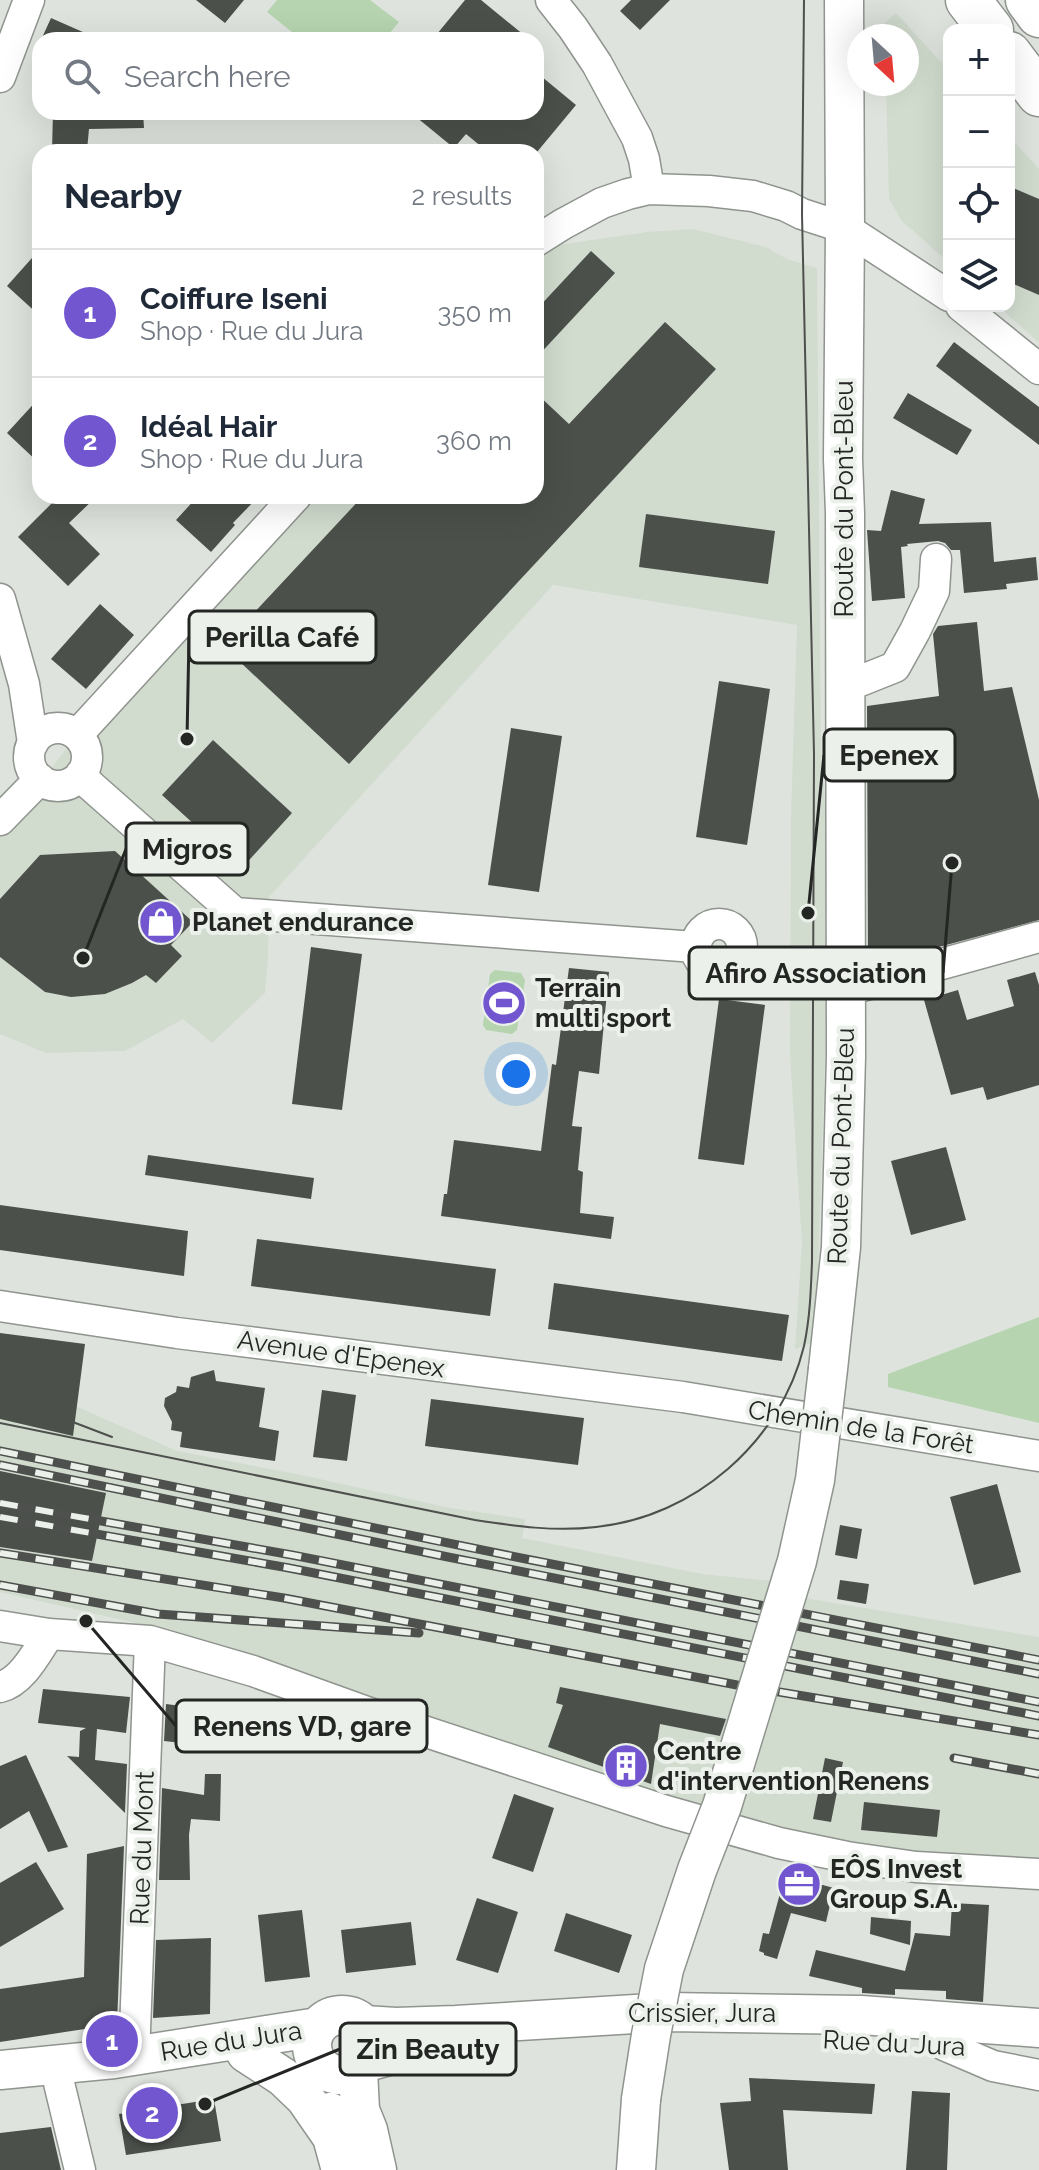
<!DOCTYPE html>
<html lang="en">
<head>
<meta charset="utf-8">
<style>
  :root { --surface:#fff; --page:#f2f2f3; --text:#1f2937; --muted:#747a83; --line:#e0e1e3; --accent:#7256d0 }
  body { margin:0; font-family:Raleway,sans-serif; background:var(--page); color:var(--text) }
  .controls { position:absolute; right:24px; top:24px; display:grid; overflow:hidden; border-radius:16px; box-shadow:0 8px 32px #0002 }
  .controls button { width:72px; height:72px; display:grid; place-items:center; padding:0; border:0; border-bottom:2px solid var(--line); background:var(--surface); color:var(--text); font:40px sans-serif }
  .compass { position:absolute; left:847px; top:24px; width:72px; height:72px; border-radius:50%; background:var(--surface); box-shadow:0 8px 32px #0002; rotate:154deg }
  .you { position:absolute; left:516px; top:1074px; width:28px; height:28px; margin:-20px; border:6px solid #fff; border-radius:50%; background:#1a73e8; box-shadow:0 0 0 12px #1a73e833 }
  .badge { display:grid; place-items:center; width:52px; height:52px; border-radius:50%; background:var(--accent); color:#fff; font-size:26px; font-weight:700 }
  .pin { position:absolute; translate:-50% -50%; border:4px solid #fff; box-shadow:0 2px 8px #0006 }
  .list { margin:0; padding:0; list-style:none }
  h2 { display:flex; justify-content:space-between; align-items:center; height:104px; margin:0; padding:0 32px; font-size:34px }
  h2 small { font-size:26px; font-weight:400; color:var(--muted) }
  .list li { display:grid; grid-template-columns:52px 1fr auto; gap:24px; align-items:center; box-sizing:border-box; height:128px; padding:0 32px; border-top:2px solid var(--line) }
  .list b { display:block; font-size:30px; white-space:nowrap }
  .list p { margin:0; font-size:26px; white-space:nowrap; color:var(--muted) }
  .list em { font-size:26px; font-style:normal; color:var(--muted) }
  .icon { flex:none; width:44px; height:44px; fill:none; stroke:currentColor; stroke-width:2; stroke-linecap:round; stroke-linejoin:round }
  .map { position:relative; flex:none; width:1039px; height:2170px; overflow:hidden }
  .search { position:absolute; background:var(--surface); box-shadow:0 8px 32px #0002; left:32px; top:32px; width:512px; height:88px; display:flex; align-items:center; gap:20px; box-sizing:border-box; padding:0 28px; border-radius:24px; color:var(--muted); font-size:30px }
  .panel { position:absolute; background:var(--surface); box-shadow:0 8px 32px #0002; left:32px; top:144px; width:512px; height:360px; border-radius:24px }
  .map>svg:first-child { display:block }
  .built { fill:#d1dbce }
  .green { fill:#b6d4b0 }
  .building { fill:#4c504b }
  .lines { fill:none; stroke-linecap:round; stroke-linejoin:round }
  .minor-casing { stroke:#8f948e; stroke-width:33 }
  .major-casing { stroke:#8f948e; stroke-width:41 }
  .highway-casing { stroke:#8f948e; stroke-width:47 }
  .minor { stroke:#fff; stroke-width:30 }
  .major { stroke:#fff; stroke-width:38 }
  .highway { stroke:#fff; stroke-width:44 }
  .tram { stroke:#4d504d; stroke-width:2 }
  .rail-casing { stroke:#4d504d; stroke-width:9 }
  .rail { stroke:#ebf1ea; stroke-width:6; stroke-dasharray:18; stroke-linecap:butt }
  .major-bridge-casing { stroke:#8f948e; stroke-width:41; stroke-linecap:butt }
  .major-bridge { stroke:#fff; stroke-width:38 }
  .labels { text-anchor:middle; dominant-baseline:central; stroke-width:8; stroke-linejoin:round; paint-order:stroke }
  .street-label { font-size:26px; fill:#242624; stroke:#ebf1ea }
  .poi-label { font-size:26px; font-weight:bold; fill:#242624; stroke:#ebf1ea; text-anchor:start }
  .leader { fill:none; stroke:#242624; stroke-width:3 }
  .callout-dot { fill:#242624; stroke:#ebf1ea; stroke-width:3 }
  .callout { fill:#ebf1ea; stroke:#242624; stroke-width:3 }
  .callout-label { font-size:28px; text-anchor:middle; font-weight:bold; fill:#242624 }
</style>
</head>
<body>
<div class="map">
<svg width="1039" height="2170" viewBox="0 0 1039 2170">
  <rect width="100%" height="100%" fill="#dee4dd"/>
  <path class="built" d="M896,13L949,71V263L901,220L889,198L886,84H907V36H885L884,24Z
    M1009,136L1039,169V343L998,306H1009Z
    M693,229L766,247L787,259L817,268L821,756L826,813L825,1055L817,1307L811,1343L795,1349L802,1243L790,1055L791,817L797,625L553,585L269,897L268,959L265,993L212,1043L183,1019L125,1051L46,1053L0,1034V834L77,735L296,496H536V248L648,232Z
    M0,1378L44,1392L177,1451L306,1476L450,1508L525,1519L522,1538L702,1574L800,1584L798,1597L1039,1637V1861L931,1855L778,1833L140,1624L0,1592Z"/>
  <path class="green" d="M277,0H370L399,22L384,40H302L267,12Z
    M495,970L521,973L525,980L517,1030L512,1034L486,1030L483,1025L490,974Z
    M1039,1317V1423L888,1387V1374Z"/>
  <path class="building" d="M196,0H244L225,23Z
    M465,0H481L530,40H432Z
    M631,0H670L640,30L620,11Z
    M51,18L101,40H41Z
    M536,72L576,105L537,152H488L466,134L454,148L410,112H536Z
    M53,112H143L144,128L89,129L87,150H52Z
    M1013,188L1039,199V295L1009,282V197Z
    M40,249V316L7,286Z
    M591,251L615,273L536,358V310Z
    M665,322L716,369L349,764L223,646L363,496H536V393L569,424Z
    M954,342L1039,407V445L936,366Z
    M908,393L972,430L957,455L893,418Z
    M40,397V464L7,433Z
    M891,490L925,499L919,524L991,522L994,562L1036,557L1038,580L1006,584L1007,589L964,593L960,550H951L945,543L938,541L907,544L908,546L901,547L905,598L872,601L867,530L881,531Z
    M59,496H97L69,523L100,554L68,586L18,537Z
    M198,496H259L233,523L235,525L211,552L176,520Z
    M646,514L775,531L768,584L639,567Z
    M100,604L134,635L86,689L51,659Z
    M977,622L984,691L1012,687L1039,800V920L868,966L867,706L939,696L933,634L938,626Z
    M719,681L770,689L747,845L696,837Z
    M511,728L562,736L539,892L488,885Z
    M213,740L292,813L242,868L162,795Z
    M115,851L193,922L171,945L182,956L156,983L146,975L132,983L105,994L71,997L45,992L0,957V899L40,855Z
    M311,947L362,954L342,1110L292,1104Z
    M569,968L609,972L599,1074L579,1071L572,1126L582,1127L578,1170L583,1172L580,1213L614,1217L611,1239L441,1216L444,1194H447L454,1140L541,1151L552,1064L556,1065Z
    M1035,972L1039,985V1085L987,1100L983,1087L951,1095L924,1000L958,990L967,1020L1014,1006L1007,980Z
    M719,999L765,1005L744,1165L698,1159Z
    M946,1147L966,1220L911,1235L891,1161Z
    M148,1155L314,1178L311,1199L145,1175Z
    M0,1205L188,1231L184,1276L0,1250Z
    M257,1239L496,1269L490,1316L251,1286Z
    M554,1283L789,1315L782,1361L548,1329Z
    M0,1333L85,1344L73,1436L0,1419Z
    M214,1370L216,1381L265,1388L259,1427L279,1431L275,1461L180,1447L182,1432L171,1430L172,1422L164,1406L165,1398L176,1392L177,1386L189,1388L191,1377Z
    M322,1390L356,1395L347,1461L313,1457Z
    M431,1399L584,1418L578,1465L425,1446Z
    M0,1471L106,1493L92,1561L0,1547Z
    M997,1484L1021,1572L974,1585L950,1497Z
    M840,1525L862,1529L857,1559L835,1555Z
    M840,1580L869,1584L866,1604L837,1599Z
    M560,1687L726,1719L720,1736L660,1724L651,1784L548,1747L563,1705L556,1703Z
    M43,1689L130,1697L126,1733L97,1729L95,1760L127,1764L125,1813L67,1756L79,1757L80,1731L86,1728L38,1723Z
    M166,1704L204,1709L200,1745L164,1741Z
    M26,1755L68,1847L48,1852L29,1811L0,1829V1766Z
    M825,1758L843,1762L831,1822L813,1819Z
    M205,1774H221L220,1821L191,1819L189,1835L190,1880H159L162,1788L204,1795Z
    M514,1794L554,1808L533,1872L492,1858Z
    M864,1802L940,1810L937,1837L861,1830Z
    M124,1846L117,2024L0,2042V1989L84,1977L87,1854Z
    M36,1862L64,1909L0,1947V1883Z
    M785,1875L834,1888L826,1922L791,1913L777,1959L764,1955V1953L759,1951L763,1933L769,1934Z
    M477,1898L518,1912L498,1973L456,1960Z
    M952,1903L989,1905L983,2002L946,1999V1991L895,1989V1995L862,1993V1988L809,1976L816,1950L905,1971L915,1933L950,1936Z
    M302,1910L310,1977L265,1982L258,1915Z
    M566,1913L632,1935L619,1973L554,1951Z
    M871,1917L911,1921L910,1945L870,1934Z
    M411,1922L416,1965L346,1973L341,1930Z
    M211,1938L210,2014L153,2018L156,1940Z
    M749,2078L875,2084L872,2114L783,2110L788,2170H729L720,2103L751,2101Z
    M912,2091L950,2093L947,2170H906Z
    M214,2099L221,2141L126,2155L119,2114Z
    M51,2127L61,2170H0V2133Z"/>
  <g class="lines">
    <g class="minor-casing">
      <path id="minor" d="M551,0L573,28L597,64L637,138L644,159L649,189
        M0,77L29,0
        M536,241L563,224L602,203L628,194L649,189L709,191L753,196L786,206L802,214L845,228L949,296
        M961,306L1039,369
        M0,599L24,684L33,743
        M845,687L895,667L915,631L934,591L936,559
        M29 757a29 29 0 1 1 58 0a29 29 0 1 1-58 0Z
        M77,735L296,496
        M81,774L90,785L235,913L695,947
        M0,820L40,779
        M696 947a23 23 0 1 1 46 0a23 23 0 1 1-46 0Z
        M844,991L1039,937
        M0,1306L177,1333L683,1397L1039,1456
        M0,1626L49,1634L150,1641L253,1671L378,1716L666,1811L779,1843L847,1857L916,1867L1039,1874
        M0,1687C22,1682 37,1652 49,1634
        M944,2045L993,2066L1039,2075
        M134,2056L150,1641
        M59,2083L80,2170"/>
    </g>
    <g class="major-casing">
      <path id="major" d="M828,1369L841,1247L846,1056L845,513L843,459L845,228L844,0
        M312 2045a30 30 0 1 1 60 0a30 30 0 1 1-60 0Z
        M364,2025L396,2027L456,2025L668,2012L861,2015L1039,2028
        M246,2053L283,2077L305,2098L332,2137
        M367,2062L415,2049L446,2044
        M0,2070L114,2059L318,2027
        M358,2070L360,2110L368,2130L377,2170
        M330,2112L332,2137L341,2170
        M636,2170L641,2099"/>
    </g>
    <g class="highway-casing">
      <path id="highway" d="M968,0L991,30
        M1028,0L1039,15
        M1009,54L1039,94"/>
    </g>
    <use href="#minor" class="minor"/>
    <use href="#major" class="major"/>
    <use href="#highway" class="highway"/>
    <path class="tram" d="M0,1406L65,1419L112,1437
      M0,1423L475,1520C515,1526 555,1532 596,1527C694,1517 781,1442 804,1346C810,1318 811,1289 812,1261L814,754L802,214L804,0"/>
    <g class="rail-casing">
      <path id="rail" d="M0,1451L526,1559L1039,1660
        M0,1465L448,1557L1039,1674
        M0,1503L292,1555L1039,1702
        M0,1517L289,1568L1039,1716
        M0,1553L284,1598L737,1685L1039,1735
        M0,1585L158,1614L419,1633
        M954,1758L1039,1774"/>
    </g>
    <use href="#rail" class="rail"/>
    <g class="major-bridge-casing">
      <path id="major-bridge" d="M641,2099L651,2035L664,1969L697,1870L722,1806L797,1561L815,1480L828,1369"/>
    </g>
    <use href="#major-bridge" class="major-bridge"/>
  </g>
  <defs>
    <g id="shop-disc" transform="scale(2.3)"><circle r="9.5" fill="#7256d0" stroke="#ebf1ea"/><path d="M-5-2.5h2.3a2.7 3.5 0 0 1 5.4 0H5L5.5 6h-11ZM-1.5-2.5h3a1.5 2.3 0 0 0-3 0Z" fill="#fff"/></g>
    <g id="stadium-disc" transform="scale(2.3)"><circle r="9.5" fill="#7256d0" stroke="#ebf1ea"/><path d="M0-5a6.5 5 0 1 0 0 10a6.5 5 0 1 0 0-10ZM-3.5-1.8h7v3.6h-7Z" fill="#fff"/></g>
    <g id="building-disc" transform="scale(2.3)"><circle r="9.5" fill="#7256d0" stroke="#ebf1ea"/><path d="M-4-6H4V6H1V3H-1V6H-4ZM-2.5-4.3h1.7v1.8h-1.7ZM.8-4.3h1.7v1.8H.8ZM-2.5-1h1.7V.8h-1.7ZM.8-1h1.7V.8H.8Z" fill="#fff"/></g>
    <g id="office-disc" transform="scale(2.3)"><circle r="9.5" fill="#7256d0" stroke="#ebf1ea"/><path d="M-6-3h4V-5.5h4V-3h4V5H-6ZM-1-4.5V-3h2v-1.5ZM-6 0V1H6V0Z" fill="#fff"/></g>
  </defs>
  <g fill-rule="evenodd">
    <use href="#shop-disc" x="161" y="922"/>
    <use href="#stadium-disc" x="504" y="1003"/>
    <use href="#building-disc" x="626" y="1766"/>
    <use href="#office-disc" x="799" y="1884"/>
  </g>
  <g class="labels">
    <g class="street-label">
      <text transform="translate(844 499) rotate(-90)">Route du Pont-Bleu</text>
      <text transform="translate(841 1146) rotate(-88)">Route du Pont-Bleu</text>
      <text transform="translate(341 1354) rotate(8)">Avenue d'Epenex</text>
      <text transform="translate(861 1427) rotate(9)">Chemin de la Forêt</text>
      <text transform="translate(142 1848) rotate(-88)">Rue du Mont</text>
      <text x="702" y="2013">Crissier, Jura</text>
      <text transform="translate(231 2041) rotate(-9)">Rue du Jura</text>
      <text transform="translate(894 2043) rotate(3)">Rue du Jura</text>
    </g>
    <g class="poi-label">
      <text x="192" y="922">Planet endurance</text>
      <text x="535" y="988">Terrain<tspan x="535" dy="30">multi sport</tspan></text>
      <text x="657" y="1751">Centre<tspan x="657" dy="30">d'intervention Renens</tspan></text>
      <text x="830" y="1869">EÔS Invest<tspan x="830" dy="30">Group S.A.</tspan></text>
    </g>
  </g>
  <path class="leader" d="M187 739L189 637M808 913L824 755M83 958L126 849M952 863L943 973M86 1621L176 1726M205 2104L340 2049"/>
  <g class="callout-dot">
    <circle cx="187" cy="739" r="8"/>
    <circle cx="808" cy="913" r="8"/>
    <circle cx="83" cy="958" r="8"/>
    <circle cx="952" cy="863" r="8"/>
    <circle cx="86" cy="1621" r="8"/>
    <circle cx="205" cy="2104" r="8"/>
  </g>
  <g class="callout">
    <rect x="189" y="611" width="187" height="52" rx="8"/>
    <rect x="824" y="729" width="131" height="52" rx="8"/>
    <rect x="126" y="823" width="122" height="52" rx="8"/>
    <rect x="689" y="947" width="254" height="52" rx="8"/>
    <rect x="176" y="1700" width="251" height="52" rx="8"/>
    <rect x="340" y="2023" width="176" height="52" rx="8"/>
  </g>
  <g class="callout-label">
    <text x="282" y="647">Perilla Café</text>
    <text x="889" y="765">Epenex</text>
    <text x="187" y="859">Migros</text>
    <text x="816" y="983">Afiro Association</text>
    <text x="302" y="1736">Renens VD, gare</text>
    <text x="428" y="2059">Zin Beauty</text>
  </g>
</svg>
<div class="controls">
<button>+</button>
<button>−</button>
<button><svg class="icon" aria-label="locate" viewBox="0 0 24 24"><circle cx="12" cy="12" r="6"/><path d="M12 2v4M12 18v4M2 12h4M18 12h4"/></svg></button>
<button><svg class="icon" aria-label="layers" viewBox="0 0 24 24"><path d="M12 4l9 5-9 5-9-5zM3 14l9 5 9-5"/></svg></button>
</div>
<svg class="compass" viewBox="-18 -18 36 36"><path d="M0-13l5 13h-10z" fill="#e53935"/><path d="M0 13l5-13h-10z" fill="#747a83"/></svg>
<div class="you"></div>
<div class="pin badge" style="left:112px;top:2041px">1</div>
<div class="pin badge" style="left:152px;top:2113px">2</div>
<div class="search"><svg class="icon" aria-label="search" viewBox="0 0 24 24"><circle cx="10" cy="10" r="6"/><path d="M15 15l6 6"/></svg>Search here</div>
<section class="panel">
<h2>Nearby<small>2 results</small></h2>
<ul class="list">
<li><span class="badge">1</span><div><b>Coiffure Iseni</b><p>Shop · Rue du Jura</p></div><em>350 m</em></li>
<li><span class="badge">2</span><div><b>Idéal Hair</b><p>Shop · Rue du Jura</p></div><em>360 m</em></li>
</ul>
</section>
</div>
</body>
</html>
